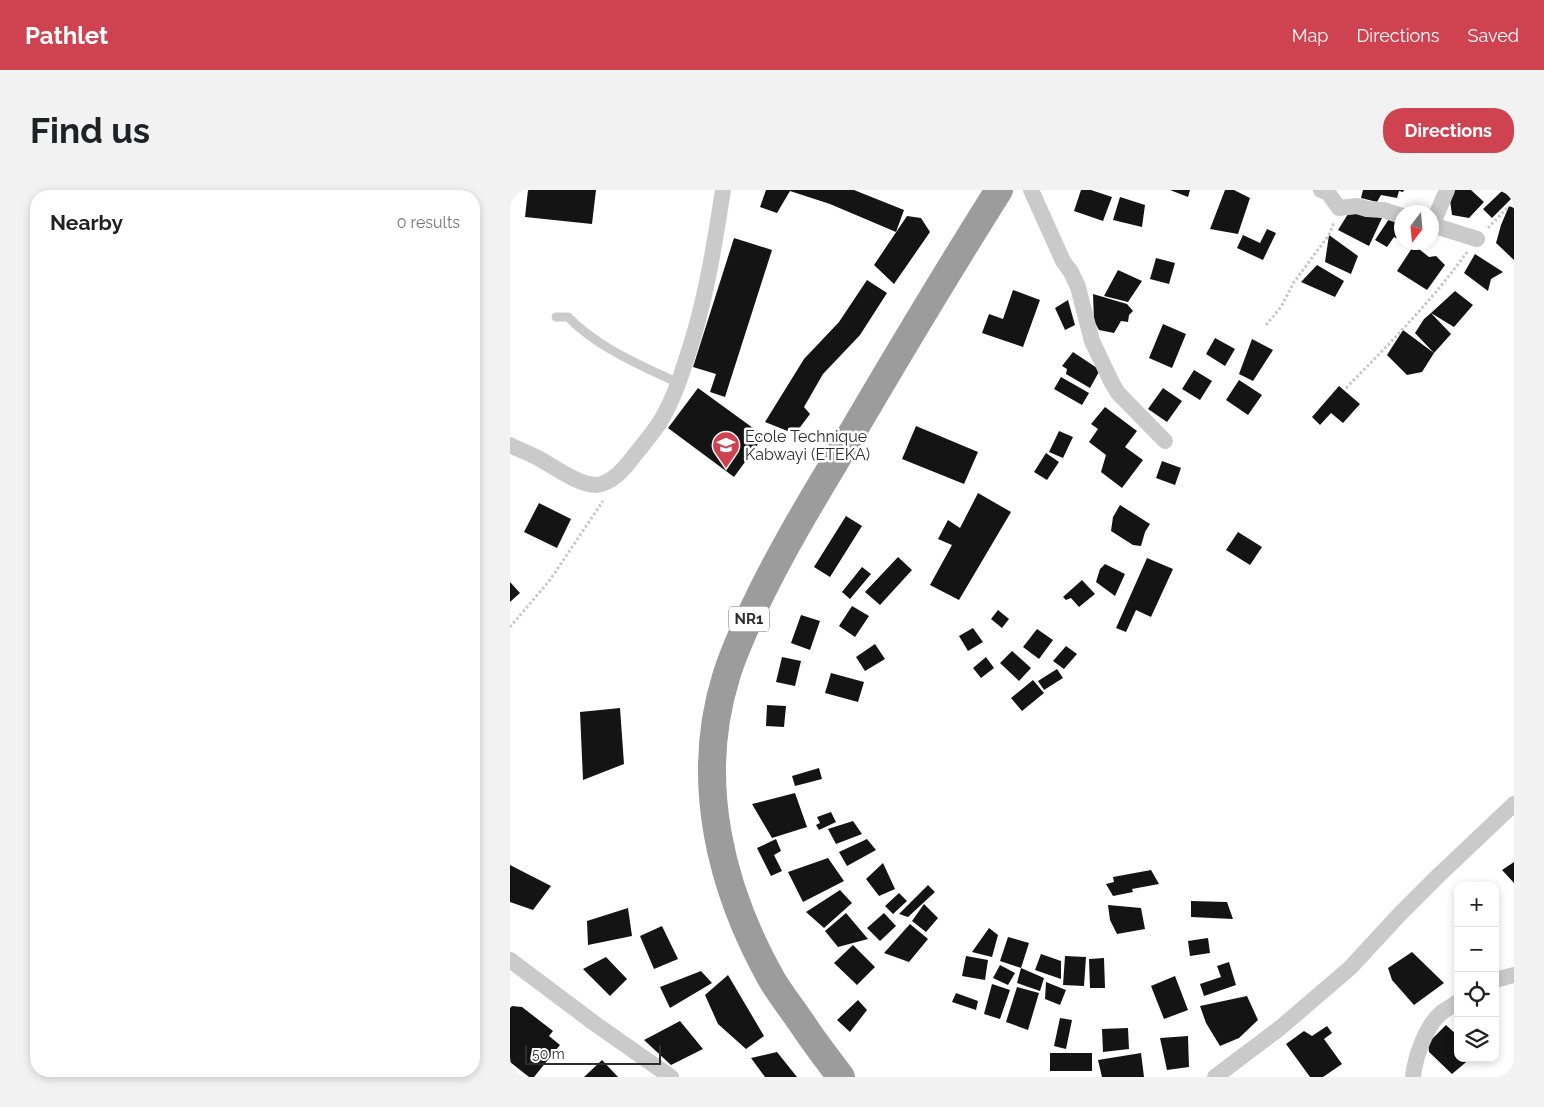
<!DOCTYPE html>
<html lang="en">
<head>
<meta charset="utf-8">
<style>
  :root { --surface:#fff; --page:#f2f2f2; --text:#202124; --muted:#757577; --line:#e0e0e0; --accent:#cf4351 }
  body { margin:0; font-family:Raleway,sans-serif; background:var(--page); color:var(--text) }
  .controls { position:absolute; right:15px; bottom:15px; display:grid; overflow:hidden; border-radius:10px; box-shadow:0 2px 8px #0003 }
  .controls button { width:45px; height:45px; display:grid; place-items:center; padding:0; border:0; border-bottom:1px solid var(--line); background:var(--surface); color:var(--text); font:25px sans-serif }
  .compass { position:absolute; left:884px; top:15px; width:45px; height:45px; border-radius:50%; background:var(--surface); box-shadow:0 2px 8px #0003; rotate:196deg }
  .scale { position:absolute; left:15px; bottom:12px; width:136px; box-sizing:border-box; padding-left:5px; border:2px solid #2d2d2d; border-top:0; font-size:14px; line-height:18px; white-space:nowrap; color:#2d2d2d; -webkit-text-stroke:4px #fff; paint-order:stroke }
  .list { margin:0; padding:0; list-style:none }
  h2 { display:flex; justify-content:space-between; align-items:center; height:65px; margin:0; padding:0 20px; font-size:21px }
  h2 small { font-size:16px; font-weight:400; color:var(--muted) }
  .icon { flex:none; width:28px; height:28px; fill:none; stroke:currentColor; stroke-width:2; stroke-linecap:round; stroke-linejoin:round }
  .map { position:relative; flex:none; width:1004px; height:887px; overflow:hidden; border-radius:20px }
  header { display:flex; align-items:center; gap:30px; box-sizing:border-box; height:70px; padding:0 25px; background:var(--accent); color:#fff }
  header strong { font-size:24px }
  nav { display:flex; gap:28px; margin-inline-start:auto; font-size:18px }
  .intro { display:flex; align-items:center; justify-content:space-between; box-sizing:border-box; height:120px; padding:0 30px }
  h1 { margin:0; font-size:35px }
  .button { padding:12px 22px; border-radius:20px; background:var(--accent); color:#fff; font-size:18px; font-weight:700 }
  main { display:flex; gap:30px; padding:0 30px }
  aside { flex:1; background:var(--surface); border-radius:20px; box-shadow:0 2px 8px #0003 }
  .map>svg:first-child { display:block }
  .building { fill:#141414 }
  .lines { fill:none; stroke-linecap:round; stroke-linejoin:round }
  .path { stroke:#c7c7c7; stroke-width:3; stroke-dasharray:2.5 2.5; stroke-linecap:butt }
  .service { stroke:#cacaca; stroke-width:9 }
  .minor { stroke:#cacaca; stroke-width:16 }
  .trunk { stroke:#9c9c9c; stroke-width:28 }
  .labels { text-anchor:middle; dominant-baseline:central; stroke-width:5; stroke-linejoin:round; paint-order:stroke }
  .shield { fill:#fff; stroke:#6c6c6c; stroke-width:1 }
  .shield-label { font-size:15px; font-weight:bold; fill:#2d2d2d }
  .poi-label { font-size:16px; fill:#2d2d2d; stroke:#fff; text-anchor:start }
</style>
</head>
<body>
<header>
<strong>Pathlet</strong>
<nav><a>Map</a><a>Directions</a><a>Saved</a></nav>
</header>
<div class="intro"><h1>Find us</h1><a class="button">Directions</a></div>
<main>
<aside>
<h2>Nearby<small>0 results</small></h2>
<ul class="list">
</ul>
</aside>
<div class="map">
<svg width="1004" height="887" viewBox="0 0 1004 887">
  <rect width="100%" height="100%" fill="#fff"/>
  <path class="building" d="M18,0H86L82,34L15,27Z
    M256,0H344L394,20L386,42L320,14L280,1L267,23L250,17Z
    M571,0H581L602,7L593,31L564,21Z
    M660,0H680L678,7Z
    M715,0H724L740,8L728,44L700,39Z
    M853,0H894L893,2L889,1L887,8L871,5L867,12L851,8Z
    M942,0H961L974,12L959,28L942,25L940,10Z
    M993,0H1004V6L982,28L973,19Z
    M610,7L635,15L632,37L603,30Z
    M999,16L1004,18V70L986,53L991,35Z
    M838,24H854L872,28L859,56L828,40Z
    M397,26L411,28L420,42L384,94L364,75Z
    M879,29L892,35V51L884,47L877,57L865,50Z
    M757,39L766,43L753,70L727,58L733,45L750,53Z
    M819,45L848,66L841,84L815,72Z
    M224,48L262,60L215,207L200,202L206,184L183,177Z
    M904,55L919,67L926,66L935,75L917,100L887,81Z
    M965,64L993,82L981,89L978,101L954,83Z
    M646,68L665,73L659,94L640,89Z
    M807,75L834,91L825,107L791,92Z
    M608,80L632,91L618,112L594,106Z
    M357,90L377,103L350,145L313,184L294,217L300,224L285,244L255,232L294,169L329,132Z
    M503,100L530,110L513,157L472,143L479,124L493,129Z
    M945,101L963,115L944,137L921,123Z
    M583,104L617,114L623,121L619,125L618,132L611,131L604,143L589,140L584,131Z
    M558,110L565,135L555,140L545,118Z
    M921,123L941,144L924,163L905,143L914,129Z
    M653,134L676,144L662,178L639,168Z
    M893,140L924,163L912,182L897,185L877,165Z
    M705,148L725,159L715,176L696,164Z
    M742,149L763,160L743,191L729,184Z
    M563,162L590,180L580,198L556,184L557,179L552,176Z
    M684,180L702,191L690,210L672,199Z
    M551,187L579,203L572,215L544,199Z
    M729,190L752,205L738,225L716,210Z
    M829,196L850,214L833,233L821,223L810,235L802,227Z
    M188,198L254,246L224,287L158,238Z
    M653,198L672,211L657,232L638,219Z
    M595,217L627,241L615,257L633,270L612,298L591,282L596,265L579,252L588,239L581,234Z
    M406,236L468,262L454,294L392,269Z
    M549,241L563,247L553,268L539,262Z
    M536,263L549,272L537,290L524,282Z
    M652,271L671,278L665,295L646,288Z
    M468,303L501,322L449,410L420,395L442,355L428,349L438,330L450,338Z
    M29,313L61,329L47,358L14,342Z
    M610,315L640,334L635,342L631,356L623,355L601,341L603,327Z
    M336,326L352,336L320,387L304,377Z
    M728,342L752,357L740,375L716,360Z
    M388,367L402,380L370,415L355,402Z
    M637,368L663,379L641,427L626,420L616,442L606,438Z
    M595,374L615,384L605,406L586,392L590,379Z
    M352,377L361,384L340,409L332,402Z
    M572,390L585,404L569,417L561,408L556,410L553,407Z
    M0,392L10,403L0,412Z
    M342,416L359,426L345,447L329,436Z
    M488,420L499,429L492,438L481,429Z
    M291,425L310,431L300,460L281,453Z
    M463,438L473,452L458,461L449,446Z
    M527,439L543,450L529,469L513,457Z
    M365,454L375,469L355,481L346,467Z
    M556,456L567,464L554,479L543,471Z
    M502,461L521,478L509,491L490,473Z
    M272,467L291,471L285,496L266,492Z
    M476,467L484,478L471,488L463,478Z
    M547,479L553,488L534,500L528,491Z
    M321,483L354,492L348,512L315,503Z
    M523,490L534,503L512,521L501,508Z
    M257,515L276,516L274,537L256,536Z
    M110,518L114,574L73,590L70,522Z
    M309,578L312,589L285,596L282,586Z
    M285,603L297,637L262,648L242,614Z
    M321,622L326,632L309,640L306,635L310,633L307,627Z
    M343,631L352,644L326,654L318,639Z
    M266,649L271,661L264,665L272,681L261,686L247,658Z
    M357,649L366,660L337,676L329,662Z
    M318,668L334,691L293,712L278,682Z
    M1004,672V693L992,680Z
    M373,673L385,699L369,706L356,689Z
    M0,675L41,696L23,720L0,712Z
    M641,680L649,694L622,699L623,702L603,706L596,694L604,692L603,687Z
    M418,695L425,702L398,727L389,724Z
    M330,700L342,713L314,738L296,722Z
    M389,703L397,711L383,724L375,716Z
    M681,711L717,712L723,729L681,727Z
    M414,714L428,728L416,742L402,731Z
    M598,715L631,718L635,739L607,744L600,730Z
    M118,718L122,746L78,755L77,731Z
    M336,723L358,749L328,757L315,741Z
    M374,723L386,736L370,751L357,738Z
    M400,734L418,749L399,772L374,763Z
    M152,736L168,769L144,779L130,746Z
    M479,738L488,745L482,767L462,762Z
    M498,747L519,753L511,778L490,771Z
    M698,748L700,763L680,766L678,751Z
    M343,755L365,777L347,795L324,773Z
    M902,762L934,793L904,815L882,790L878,778Z
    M531,764L551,771V789L525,780Z
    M456,766L478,770L475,790L452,786Z
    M555,766L576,767L574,796L553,795Z
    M96,767L117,789L100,806L73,779Z
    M594,768L595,798H580L579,769Z
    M719,772L726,795L694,806L690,794L711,787L707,776Z
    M490,775L505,783L498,795L483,788Z
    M511,778L534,788L530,801L507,793Z
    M191,781L202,793L160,818L150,797Z
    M218,785L254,846L236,859L208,834L195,805Z
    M665,786L678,820L654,829L641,796Z
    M536,792L556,800L550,815L535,809Z
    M482,794L500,800L490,829L474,824Z
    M507,797L529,803L518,840L496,832Z
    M446,803L468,811L466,820L442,812Z
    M737,806L748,830L729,848L710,856L696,833L690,816Z
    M348,810L357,820L340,842L327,830Z
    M2,816L12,817L43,841L39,846L50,855L24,887H19L0,872V818Z
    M550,828L562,830L556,859L544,856Z
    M170,831L193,859L161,875L134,850Z
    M936,835L948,846V868H961L942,884L919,862L918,853Z
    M817,836L822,843L814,849L832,874L813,887H800L776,854L794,841L802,846Z
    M618,838L619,859L593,862L592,839Z
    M678,846L679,877L657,880L650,848Z
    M267,862L287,887H255L241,868Z
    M540,863H582V881H540Z
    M631,863L634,887H592L588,870Z
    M92,870L108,887H74Z"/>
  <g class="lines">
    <path class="path" d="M978,38L999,16
      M756,135L771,117L784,92L819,45L824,32
      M836,198C879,154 922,111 957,62
      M0,437L40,390L93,311"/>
    <path class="service" d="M46,127H58C88,158 131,175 168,193"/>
    <path class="minor" d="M521,0L553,71L561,82L568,97L582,151L602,193L608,203L655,251
      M811,0L818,3L829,18L847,16L857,19L873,20L892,26
      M922,35L967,49
      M922,35L937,0
      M0,255C9,260 19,263 28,268C43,276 68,295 86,295C102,294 115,278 124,266C134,253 145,241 153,227C163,209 170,190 176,170C195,115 204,58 213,0
      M0,770L84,833L161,887
      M985,790L1004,785
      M705,887L770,838L840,778L889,725L929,685L1004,614
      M903,887C905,867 916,836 931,823C936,819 942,816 948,812"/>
    <path class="trunk" d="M331,887C318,870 305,853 293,835C283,820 271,805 262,790C210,698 184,590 216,487C223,463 234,440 244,418C269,365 299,315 329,265C381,176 434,87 489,0"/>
  </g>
  <defs>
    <g id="school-pin" transform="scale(1.4375)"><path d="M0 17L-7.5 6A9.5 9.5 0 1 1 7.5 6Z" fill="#cf4351" stroke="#fff"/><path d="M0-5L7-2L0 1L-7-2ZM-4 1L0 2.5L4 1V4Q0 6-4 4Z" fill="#fff"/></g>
  </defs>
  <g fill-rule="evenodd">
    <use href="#school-pin" x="216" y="255"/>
  </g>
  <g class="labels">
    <rect class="shield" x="219" y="416.5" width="40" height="25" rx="4"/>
    <g class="shield-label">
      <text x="239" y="429">NR1</text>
    </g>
    <g class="poi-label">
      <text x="235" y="246">Ecole Technique<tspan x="235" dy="18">Kabwayi (ETEKA)</tspan></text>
    </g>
  </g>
</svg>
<div class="controls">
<button>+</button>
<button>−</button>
<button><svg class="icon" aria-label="locate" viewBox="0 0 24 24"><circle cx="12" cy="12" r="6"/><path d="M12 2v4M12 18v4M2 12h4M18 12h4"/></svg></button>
<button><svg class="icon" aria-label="layers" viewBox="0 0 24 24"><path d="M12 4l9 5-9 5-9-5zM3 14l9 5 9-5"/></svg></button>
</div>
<svg class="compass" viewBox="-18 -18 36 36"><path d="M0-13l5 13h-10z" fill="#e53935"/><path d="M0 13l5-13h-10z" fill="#757577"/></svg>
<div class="scale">50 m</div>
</div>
</main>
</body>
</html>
